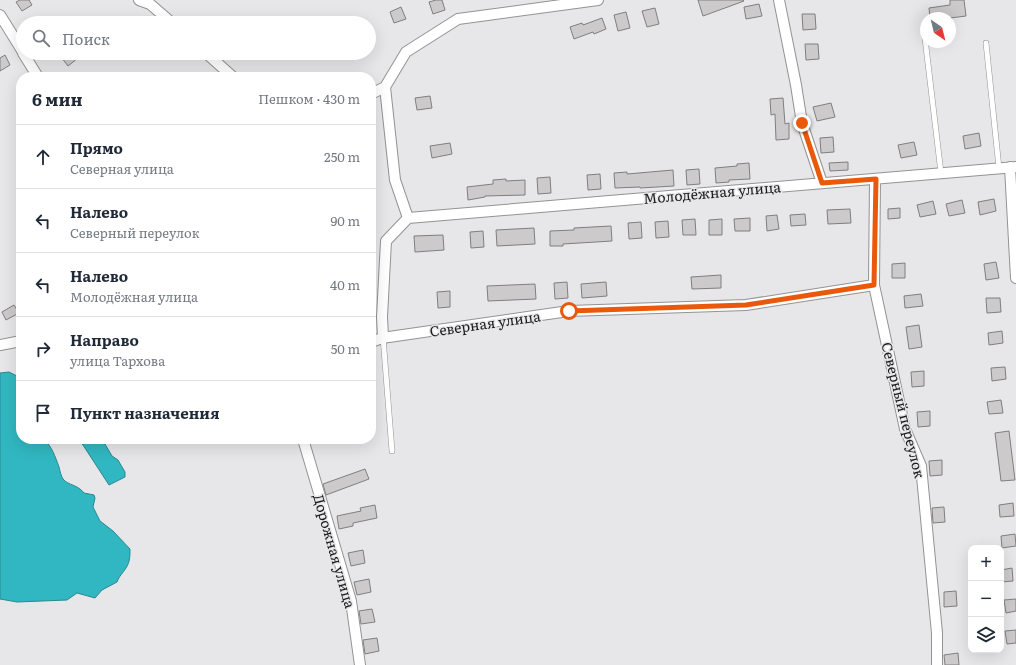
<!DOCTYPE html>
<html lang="ru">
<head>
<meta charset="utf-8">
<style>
  :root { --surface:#fff; --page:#f6f6f7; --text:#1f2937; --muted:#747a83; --line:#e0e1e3 }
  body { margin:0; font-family:Literata,serif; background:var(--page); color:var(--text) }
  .controls { position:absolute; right:12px; bottom:12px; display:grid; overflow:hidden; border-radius:8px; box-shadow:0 4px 16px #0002 }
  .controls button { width:36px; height:36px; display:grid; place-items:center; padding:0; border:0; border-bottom:1px solid var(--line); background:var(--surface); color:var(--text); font:20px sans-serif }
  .compass { position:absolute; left:920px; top:12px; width:36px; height:36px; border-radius:50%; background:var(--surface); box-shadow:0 4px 16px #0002; rotate:145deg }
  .stop { position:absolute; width:12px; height:12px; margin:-9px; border:3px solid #ea580c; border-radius:50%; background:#fff }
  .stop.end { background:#ea580c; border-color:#fff; box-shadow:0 1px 4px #0008 }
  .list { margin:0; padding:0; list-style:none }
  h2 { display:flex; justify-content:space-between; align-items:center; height:52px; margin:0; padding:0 16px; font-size:17px }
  h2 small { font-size:13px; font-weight:400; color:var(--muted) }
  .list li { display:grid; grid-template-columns:26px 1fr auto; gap:12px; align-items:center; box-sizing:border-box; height:64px; padding:0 16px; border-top:1px solid var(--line) }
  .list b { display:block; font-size:15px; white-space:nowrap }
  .list p { margin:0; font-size:13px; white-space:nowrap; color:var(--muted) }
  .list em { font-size:13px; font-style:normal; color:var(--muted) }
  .icon { flex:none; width:22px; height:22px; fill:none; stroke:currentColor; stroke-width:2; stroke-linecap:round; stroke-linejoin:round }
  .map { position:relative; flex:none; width:1016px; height:665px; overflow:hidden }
  .search { position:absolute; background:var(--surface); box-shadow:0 4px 16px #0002; left:16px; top:16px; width:360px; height:44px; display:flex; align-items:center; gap:10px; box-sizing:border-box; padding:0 14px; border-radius:22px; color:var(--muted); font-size:15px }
  .panel { position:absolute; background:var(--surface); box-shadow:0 4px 16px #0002; left:16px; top:72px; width:360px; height:372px; border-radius:16px }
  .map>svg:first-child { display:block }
  .water { fill:#31b7c1; stroke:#2a8890 }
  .building { fill:#cccaca; stroke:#807e7e }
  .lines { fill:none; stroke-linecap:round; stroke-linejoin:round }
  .lane-casing { stroke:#939394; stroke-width:6 }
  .street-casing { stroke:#939394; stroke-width:12 }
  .lane { stroke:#fff; stroke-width:5 }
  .street { stroke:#fff; stroke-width:10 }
  .route { stroke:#ea580c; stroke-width:5 }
  .labels { text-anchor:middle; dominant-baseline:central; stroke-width:3; stroke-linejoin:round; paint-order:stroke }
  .street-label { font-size:14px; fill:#1b1b1c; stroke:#e7e7e9 }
</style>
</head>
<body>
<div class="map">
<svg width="1016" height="665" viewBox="0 0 1016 665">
  <rect width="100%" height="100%" fill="#e7e7e9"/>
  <path class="water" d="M9,372L21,378V439H44C52,447 55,456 59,467C60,471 61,476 63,479C69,486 77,484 84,493L94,495L95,498L93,507L100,521L113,531L130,549C130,556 130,562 126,568C123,573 119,576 117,582L102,590L95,598L77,593L67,600L17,602L0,599V373Z
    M78,439H102L112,456L118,460L125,472V477L109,485L83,445Z"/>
  <path class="building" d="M20,0H29L32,5L22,11L16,2Z
    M436,0H442L445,10L433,14L429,2Z
    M698,0H743L744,1L703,16Z
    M950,0H964L966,16L950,18H930L929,8L950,5Z
    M759,4L762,16L746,19L744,7Z
    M401,7L406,19L394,23L390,12Z
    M655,8L659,24L647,27L642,11Z
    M626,12L630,28L618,31L614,15Z
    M802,14H815L816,29L803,30Z
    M602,18L606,29L594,34L593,32L574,39L570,27L582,23L583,25Z
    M805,44H818L819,59L806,60Z
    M58,53H74L78,58L68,66Z
    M5,55L10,65L0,71V58Z
    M430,96L432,108L417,110L415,98Z
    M783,98L785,124L789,123V139L776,140L775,114L771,115L770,99Z
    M831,103L835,117L817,121L813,107Z
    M979,133L981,146L965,149L963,136Z
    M833,137L834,152L821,153L820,138Z
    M914,142L917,155L901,158L898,145Z
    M450,143L452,154L432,158L430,146Z
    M848,162V170L830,171L829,163Z
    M749,163L750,179L729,180V182L716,183L715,168L737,166V164Z
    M699,169L700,184L687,185L686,170Z
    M673,170L674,186L640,188V187L615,188L614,173L627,172V174Z
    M600,174L601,189L588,190L587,175Z
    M550,177L551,193L538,194L537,178Z
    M506,179V181L525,180V195L485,196V197L468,200L467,187L493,184V180Z
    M994,199L996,211L980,215L978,202Z
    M962,200L965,213L949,216L946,204Z
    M933,201L936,214L920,217L917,205Z
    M900,208V218L888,219V209Z
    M850,209L851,223L828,224L827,210Z
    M805,214L806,225L791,226L790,215Z
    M777,215L779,229L767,231L766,216Z
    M750,218V231H735L734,219Z
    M695,219L696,235H683L682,220Z
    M722,219V235H709V220Z
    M668,221L669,237L656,238L655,222Z
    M641,222L642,238L629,239L628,223Z
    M611,226L612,241L563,244V246H550V231L574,230V228Z
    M534,228L535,244L497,246L496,230Z
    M483,231L484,247L471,248L470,232Z
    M443,235L444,250L415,252L414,236Z
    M996,262L999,278L986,280L984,264Z
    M905,263V278H892V264Z
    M721,275V288L692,289L691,277Z
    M567,282L568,298L555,299L554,283Z
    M606,282L607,296L582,298L581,284Z
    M535,284L536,299L488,301L487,286Z
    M450,291V307L438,308L437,292Z
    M921,294L923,306L905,308L904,296Z
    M986,298H1000L1001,312L987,313Z
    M14,305L19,313L6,320L2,312Z
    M919,325L922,347L909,349L906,327Z
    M1002,331L1003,343L989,345L988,333Z
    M1005,367L1006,379L992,381L991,368Z
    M924,371V386L912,387L911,372Z
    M1001,400L1003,413L989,414L987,402Z
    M930,411V426L918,427L917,412Z
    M1009,431L1015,480L1001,481L995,433Z
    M942,460V475L930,476L929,461Z
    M365,469L369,479L326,495L323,484Z
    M1013,503L1014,516L1000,517L999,505Z
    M375,505L377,518L353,523V526L339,529L337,516L361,511L360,508Z
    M944,507L945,522L933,523L932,508Z
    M1015,534L1016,546L1002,548L1001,536Z
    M363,550L365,563L351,566L348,553Z
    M1012,568L1013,581L1001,582V570Z
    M369,579L371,592L357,595L354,582Z
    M956,591L957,606L944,607V592Z
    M1016,599V611L1006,613L1004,600Z
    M372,609L375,622L361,624L359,611Z
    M1016,630V643L1007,644L1005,631Z
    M377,638L379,651L365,654L363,640Z
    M958,653L959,665H945L944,655Z"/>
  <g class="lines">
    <g class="lane-casing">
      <path id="lane" d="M924,30L941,173
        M986,43L999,168
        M383,337L392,451"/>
    </g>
    <g class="street-casing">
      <path id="street" d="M139,0L150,4L172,23
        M779,0L796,85L802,123L822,183
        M0,15L23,52
        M23,53L38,77
        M206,53L233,77
        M385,87L406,52L458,19L598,0
        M385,87L395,180L408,218
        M371,94L385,87
        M1010,167L1016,278
        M875,179L874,285L905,429L921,466L937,633V665
        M408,218L1016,167
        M383,337L382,317L386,241L408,218
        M371,342L382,338L569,311L746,305L874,285
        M0,345L21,341
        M303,439L351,601L360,665"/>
    </g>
    <use href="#lane" class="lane"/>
    <use href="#street" class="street"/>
  </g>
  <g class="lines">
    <path class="route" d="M569,311L746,305L874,285L876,179L822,183L802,123"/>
  </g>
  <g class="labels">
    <g class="street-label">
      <text transform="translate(712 192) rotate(-5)">Молодёжная улица</text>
      <text transform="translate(485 323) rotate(-8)">Северная улица</text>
      <text transform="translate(904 410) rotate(76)">Северный переулок</text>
      <text transform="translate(335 551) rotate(74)">Дорожная улица</text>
    </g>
  </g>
</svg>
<div class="controls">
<button>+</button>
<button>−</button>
<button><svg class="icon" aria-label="layers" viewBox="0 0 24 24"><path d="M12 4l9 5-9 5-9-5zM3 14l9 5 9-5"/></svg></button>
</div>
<svg class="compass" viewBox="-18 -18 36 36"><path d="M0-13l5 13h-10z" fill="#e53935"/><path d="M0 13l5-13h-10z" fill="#747a83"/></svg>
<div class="stop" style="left:569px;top:311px"></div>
<div class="stop end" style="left:802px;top:123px"></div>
<div class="search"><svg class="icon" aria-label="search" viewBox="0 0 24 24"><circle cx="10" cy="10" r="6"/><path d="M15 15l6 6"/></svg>Поиск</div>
<section class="panel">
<h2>6 мин<small>Пешком · 430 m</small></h2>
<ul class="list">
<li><svg class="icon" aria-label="ahead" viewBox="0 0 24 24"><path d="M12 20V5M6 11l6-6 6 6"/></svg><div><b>Прямо</b><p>Северная улица</p></div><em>250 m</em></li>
<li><svg class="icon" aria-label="left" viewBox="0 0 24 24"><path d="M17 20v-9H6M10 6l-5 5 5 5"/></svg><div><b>Налево</b><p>Северный переулок</p></div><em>90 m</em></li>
<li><svg class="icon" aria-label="left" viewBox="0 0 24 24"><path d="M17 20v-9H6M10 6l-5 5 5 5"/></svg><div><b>Налево</b><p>Молодёжная улица</p></div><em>40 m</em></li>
<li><svg class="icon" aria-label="right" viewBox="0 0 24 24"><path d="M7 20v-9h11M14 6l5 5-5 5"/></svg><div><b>Направо</b><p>улица Тархова</p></div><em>50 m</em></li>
<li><svg class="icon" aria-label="arrive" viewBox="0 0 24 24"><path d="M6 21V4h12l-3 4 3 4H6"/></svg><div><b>Пункт назначения</b></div></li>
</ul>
</section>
</div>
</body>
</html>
